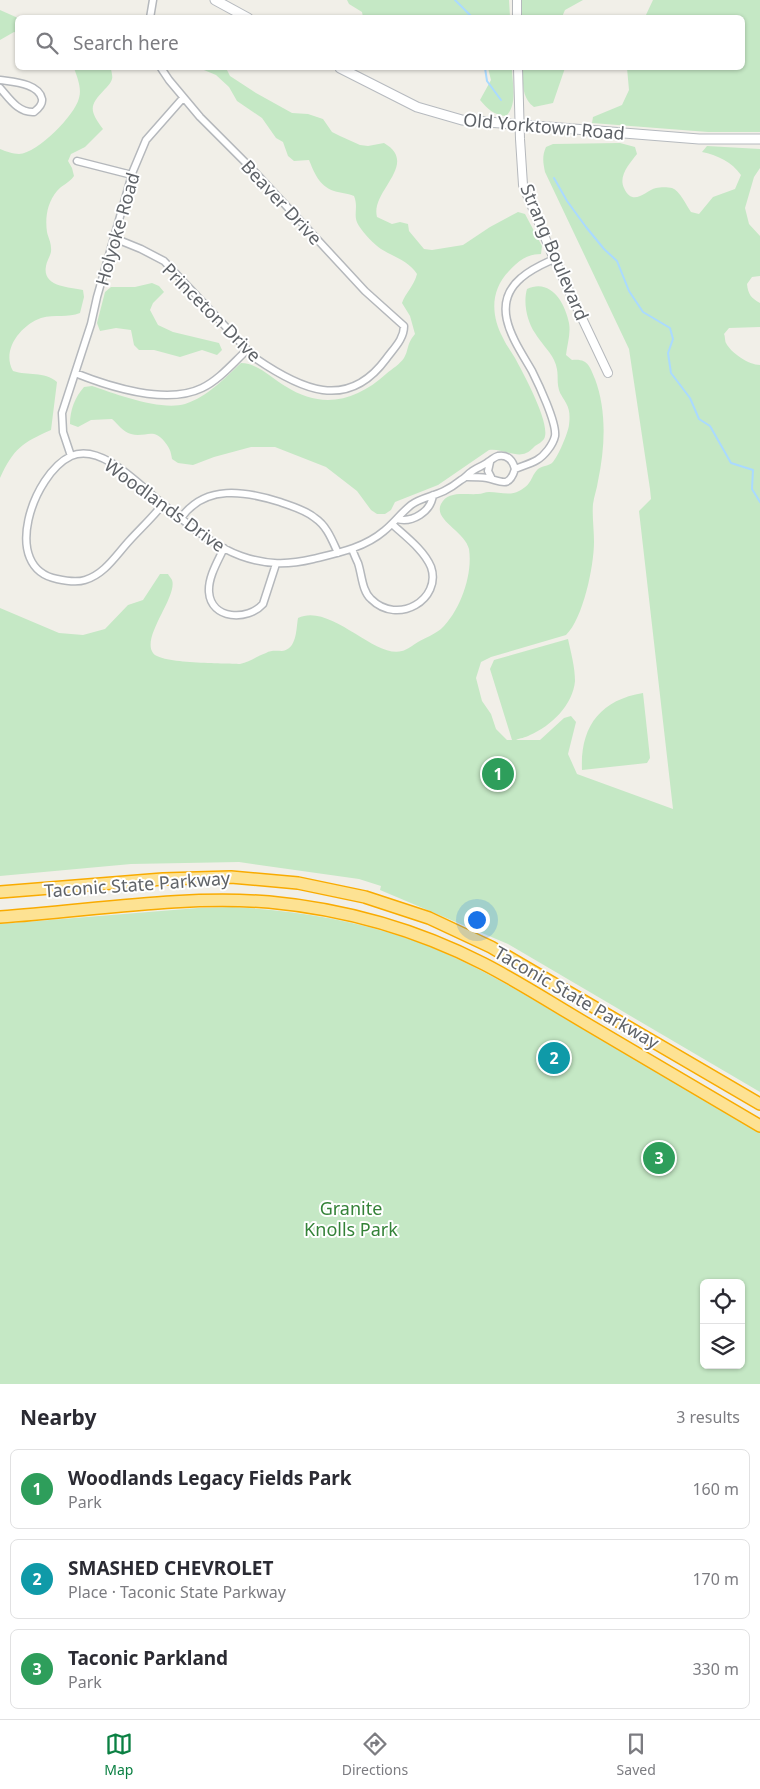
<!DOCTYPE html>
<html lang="en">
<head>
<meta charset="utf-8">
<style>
  :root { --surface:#fff; --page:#f7f7f7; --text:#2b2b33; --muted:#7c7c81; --line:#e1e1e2; --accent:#0b8043 }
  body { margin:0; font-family:"Noto Sans",sans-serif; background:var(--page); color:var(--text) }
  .controls { position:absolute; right:15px; bottom:15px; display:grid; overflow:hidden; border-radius:8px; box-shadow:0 1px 4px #0004 }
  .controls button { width:45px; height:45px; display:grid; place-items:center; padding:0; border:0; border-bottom:1px solid var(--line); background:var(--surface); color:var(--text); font:25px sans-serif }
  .you { position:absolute; left:476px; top:919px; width:18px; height:18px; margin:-12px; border:4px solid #fff; border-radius:50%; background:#1a73e8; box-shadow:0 0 0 8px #1a73e833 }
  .badge { display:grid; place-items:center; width:32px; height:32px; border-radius:50%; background:var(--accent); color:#fff; font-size:16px; font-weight:700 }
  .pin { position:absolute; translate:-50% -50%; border:2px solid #fff; box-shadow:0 1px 5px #0006 }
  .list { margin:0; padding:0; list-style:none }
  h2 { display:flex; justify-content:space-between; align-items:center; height:65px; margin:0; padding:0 20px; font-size:21px }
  h2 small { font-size:16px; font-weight:400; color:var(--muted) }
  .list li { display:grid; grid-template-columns:32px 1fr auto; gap:15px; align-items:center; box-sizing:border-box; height:80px; margin:0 10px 10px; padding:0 10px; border:1px solid var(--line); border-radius:8px }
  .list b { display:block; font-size:19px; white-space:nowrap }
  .list p { margin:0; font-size:16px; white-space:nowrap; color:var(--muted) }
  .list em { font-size:16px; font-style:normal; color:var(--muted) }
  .icon { flex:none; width:28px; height:28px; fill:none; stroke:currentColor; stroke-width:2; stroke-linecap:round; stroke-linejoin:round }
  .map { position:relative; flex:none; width:760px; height:1384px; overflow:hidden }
  .search { position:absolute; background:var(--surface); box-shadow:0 1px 4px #0004; left:15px; right:15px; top:15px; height:55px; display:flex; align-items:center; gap:12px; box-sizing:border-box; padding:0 18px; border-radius:8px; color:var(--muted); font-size:19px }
  .sheet { height:335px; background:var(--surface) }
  nav { display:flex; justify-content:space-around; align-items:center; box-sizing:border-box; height:70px; border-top:1px solid var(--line); background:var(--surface); font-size:14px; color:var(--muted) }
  nav a { display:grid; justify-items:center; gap:2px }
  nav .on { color:var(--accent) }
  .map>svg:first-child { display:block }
  .green { fill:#c5e8c5; fill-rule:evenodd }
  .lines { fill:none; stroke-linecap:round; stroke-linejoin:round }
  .stream { stroke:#aadaff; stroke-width:2 }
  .minor-casing { stroke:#b5b8bc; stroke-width:9 }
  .tertiary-casing { stroke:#b5b8bc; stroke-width:10 }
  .secondary-casing { stroke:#b6babf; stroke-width:11 }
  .motorway-casing { stroke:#f9ab00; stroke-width:14 }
  .minor { stroke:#fff; stroke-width:6 }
  .tertiary { stroke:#fff; stroke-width:8 }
  .secondary { stroke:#fff; stroke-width:9 }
  .motorway { stroke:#fde293; stroke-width:11 }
  .labels { text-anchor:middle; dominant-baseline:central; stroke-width:4; stroke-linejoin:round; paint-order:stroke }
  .street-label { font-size:18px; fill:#5f6368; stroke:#fff }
  .park-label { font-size:18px; fill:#348238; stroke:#fff }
</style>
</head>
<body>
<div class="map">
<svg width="760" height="1384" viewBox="0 0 760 1384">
  <rect width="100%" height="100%" fill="#f1efe8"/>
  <path class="green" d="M347,0H509L510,17H363L362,12L349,4Z
    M522,0H583L565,10L562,17L522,18Z
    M653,0H760V132H708L592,123L593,117L622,105L629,90L627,68H742V18L645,17Z
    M0,10L18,18L17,33L14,32L0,40Z
    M74,68H111C111,71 113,76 112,79C111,83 107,87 105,89C89,106 89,110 103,129L85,147L71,154L68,161L72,168L74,176C69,183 62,185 57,191C47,203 45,218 47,232C48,237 51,242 51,248C52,255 47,259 46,266C42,287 68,287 83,290L84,297L80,313C68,318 55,314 41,318C21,325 1,350 13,371C28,376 44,371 57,382L51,430C22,443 14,448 0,478V149C5,151 13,154 19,154C38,153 75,115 79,98C82,88 77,77 74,68Z
    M199,68H226L230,76L256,93L292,113L308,114L323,119L332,132L340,136L360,145L368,146L384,143C420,164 370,191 377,217L392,224L400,222L408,224L409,231L424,249L432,250L463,245L490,227L518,212L525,214L542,246L541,254C527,254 518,261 509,271C490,291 491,315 503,338C506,345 511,351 515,358C523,373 552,425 544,439C542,442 538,444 535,446C532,449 529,452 526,453C516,458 501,448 489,450L438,485L395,502L391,510L385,514H377L371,510L357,491L326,467L275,447H251L214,457L193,465L178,463L172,459C171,451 169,447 164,441C153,427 145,438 131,434C123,432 118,424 112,419L91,420L78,427L70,424C70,410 75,397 84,387L92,386C116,394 160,411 185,404C207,397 225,378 241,363C257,363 272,378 285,386C322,410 356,401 386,374C392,369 400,364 404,358C409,350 406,345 415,334L410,316L402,303C406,292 414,286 417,274C409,261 394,257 381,249C374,244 364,234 359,226C352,216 359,208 354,196C347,193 341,193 334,191C319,186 314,172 309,160L294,161L288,156L283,142L276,138L262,118L237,101L229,87L216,75Z
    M488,68H512C512,83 518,105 506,116C493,115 488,109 480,100L491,80Z
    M523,68H565L553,103L534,107C521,97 523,83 523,68Z
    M620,143L635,147L637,154C630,163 618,176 624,188C633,208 646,190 656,188C660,187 668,187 672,188C680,191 686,205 691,212L699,214L713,197L735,189L741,175C732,162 717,155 702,152L707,146L760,149V168L754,177L745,208L749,224L760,236V276L752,277L747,284C748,294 751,298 760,303V327L729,328L724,334C725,335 725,342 726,343C731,353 749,365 760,365V1092L508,944L380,890L381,886L359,879L239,862L131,864L0,876V608L59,633L83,635L105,629L128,605L143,600L160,574H168C169,576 171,578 172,580C178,596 141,637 153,653C160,664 225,663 240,664C250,662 257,656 266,653C271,650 277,651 282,651C297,649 296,630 298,618C330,602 375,659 402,651C407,650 413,645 418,642C425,638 435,634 441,629C460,611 473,575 469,549C465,531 433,520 441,504C448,490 465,495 478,494C482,494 485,492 489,492C499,492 510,496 519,491C533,484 530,477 538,469C542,466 548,466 552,463C558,457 568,433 569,425C570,417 570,410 566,403C564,399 560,394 559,390C556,379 560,373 554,360C549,350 540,342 535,333C527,321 523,303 527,289C551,278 565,303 569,323C571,334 567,345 566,355L572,360C588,358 590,367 595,379C607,411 605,448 598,481C597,489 594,496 593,504C592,516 594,529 594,542C594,566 583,619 566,635L491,657L481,662L476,678L482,701L491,714L496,729L507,740H512L490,669L494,660L568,639C571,653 575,667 575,681C573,705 551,726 530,735C525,738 520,738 516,740H540L564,718L571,716L576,722L568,754L577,774L673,809L639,511L651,499L650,489L629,349L545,172C543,162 542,156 546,147L553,144Z
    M152,283L159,286L164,292L153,303L150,310L158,325L173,332L219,343L222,350L217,355L202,350L180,357L154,350H139L134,345L131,330L116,328L100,331L97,323L105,292L111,287H135Z
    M643,693L650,758L647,763L582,770C580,727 600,700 643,693Z
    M232,907C291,910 350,919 406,938C466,958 520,992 574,1024C636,1060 698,1097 760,1133V1384H0V924L198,908ZM704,1283H741V1365H704Z"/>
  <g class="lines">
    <path class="stream" d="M455,0L473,18
      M485,68L487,81L501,100
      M554,178L567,201L586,227L604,249L617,261L629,291L643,312L670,328L673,339L668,353L671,373L690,398L699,419L710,426L731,463L753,470L752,489L760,502"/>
    <g class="minor-casing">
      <path id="minor" d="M150,18L153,0
        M0,80C12,82 39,83 42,99C43,105 38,109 34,112C18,113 9,98 0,88
        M77,161L132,175
        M114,238L141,249L164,261L255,358C300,389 347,412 386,359C394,348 404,339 404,326L365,291L253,170L200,117L169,80L161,68
        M75,373C110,387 167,405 202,388C219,380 233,363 247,350
        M71,456L63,432L62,413L91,324L97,297L133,171L146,140L183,98
        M490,462L488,471L492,479
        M515,469C522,466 530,464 537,460C544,456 553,445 555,436C557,423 538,383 532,371C516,343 488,306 521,278C531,269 543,264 554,259
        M163,504C153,517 141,528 130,540C116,555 105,574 85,580C76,583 66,581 57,579C0,568 33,474 71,456C102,442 142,488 164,505C187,523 213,546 241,556C266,565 288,565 313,559C338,553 364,548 384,531C394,523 401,513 411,505C420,498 434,496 444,491C450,488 456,484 461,480C465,478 467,475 471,472C476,468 483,466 488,462C492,460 494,457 498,456C508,454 513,461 515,469C509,489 501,481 487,478C480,477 474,477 467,477
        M181,518C205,484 245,491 280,502C291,506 306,510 315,518C327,526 332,540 338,553
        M397,519C412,523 431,512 433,495
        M224,548C218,561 208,577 209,592C211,620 248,621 263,604L276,564
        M352,549C354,554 356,559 358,563C362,575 362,591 371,599C398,626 442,599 431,567C424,550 405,536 392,524"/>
    </g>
    <g class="tertiary-casing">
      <path id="tertiary" d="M517,0V18
        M518,68L520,139L523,185L554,259L608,373"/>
    </g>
    <g class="secondary-casing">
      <path id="secondary" d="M215,0L248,18
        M340,68L417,107L462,120L699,139H760"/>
    </g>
    <g class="motorway-casing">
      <path id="motorway" d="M0,892L163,879L231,877L298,883L365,897L429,918L491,947L760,1104
        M0,917C89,911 180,895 269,902C344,909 418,930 484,964C519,982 553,1004 587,1024C645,1058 702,1092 760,1126"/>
    </g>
    <use href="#minor" class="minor"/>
    <use href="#tertiary" class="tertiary"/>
    <use href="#secondary" class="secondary"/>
    <use href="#motorway" class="motorway"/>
  </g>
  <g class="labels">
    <g class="street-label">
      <text transform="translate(544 126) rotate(5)">Old Yorktown Road</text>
      <text transform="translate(282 202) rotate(47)">Beaver Drive</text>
      <text transform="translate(117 229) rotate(-74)">Holyoke Road</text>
      <text transform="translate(555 252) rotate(67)">Strang Boulevard</text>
      <text transform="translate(212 312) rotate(45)">Princeton Drive</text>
      <text transform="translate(165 505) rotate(36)">Woodlands Drive</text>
      <text transform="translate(137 884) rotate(-4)">Taconic State Parkway</text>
      <text transform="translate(577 997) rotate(30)">Taconic State Parkway</text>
    </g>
    <g class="park-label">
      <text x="351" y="1208">Granite<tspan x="351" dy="21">Knolls Park</tspan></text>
    </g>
  </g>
</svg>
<div class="controls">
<button><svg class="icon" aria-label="locate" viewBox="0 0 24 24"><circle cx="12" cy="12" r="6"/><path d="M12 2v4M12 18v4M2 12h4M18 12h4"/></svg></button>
<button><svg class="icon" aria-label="layers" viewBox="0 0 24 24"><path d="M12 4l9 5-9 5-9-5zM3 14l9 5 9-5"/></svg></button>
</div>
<div class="you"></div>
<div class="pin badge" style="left:498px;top:774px;background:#2e9e5b">1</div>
<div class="pin badge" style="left:554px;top:1058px;background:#0f9aa8">2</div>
<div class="pin badge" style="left:659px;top:1158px;background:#2e9e5b">3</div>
<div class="search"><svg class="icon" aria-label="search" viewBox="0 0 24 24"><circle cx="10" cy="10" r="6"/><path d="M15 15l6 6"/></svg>Search here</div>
</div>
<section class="sheet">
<h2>Nearby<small>3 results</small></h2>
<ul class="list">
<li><span class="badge" style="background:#2e9e5b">1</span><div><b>Woodlands Legacy Fields Park</b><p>Park</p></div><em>160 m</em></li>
<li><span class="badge" style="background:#0f9aa8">2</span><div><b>SMASHED CHEVROLET</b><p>Place · Taconic State Parkway</p></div><em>170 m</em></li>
<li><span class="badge" style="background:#2e9e5b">3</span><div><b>Taconic Parkland</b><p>Park</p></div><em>330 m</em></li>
</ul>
</section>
<nav>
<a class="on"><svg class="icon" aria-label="map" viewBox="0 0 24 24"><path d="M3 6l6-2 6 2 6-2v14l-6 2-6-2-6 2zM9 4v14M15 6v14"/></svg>Map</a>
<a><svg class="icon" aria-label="directions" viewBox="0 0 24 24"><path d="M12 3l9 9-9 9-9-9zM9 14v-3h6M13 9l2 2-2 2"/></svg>Directions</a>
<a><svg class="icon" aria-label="saved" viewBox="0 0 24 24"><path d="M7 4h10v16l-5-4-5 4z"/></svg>Saved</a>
</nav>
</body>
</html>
